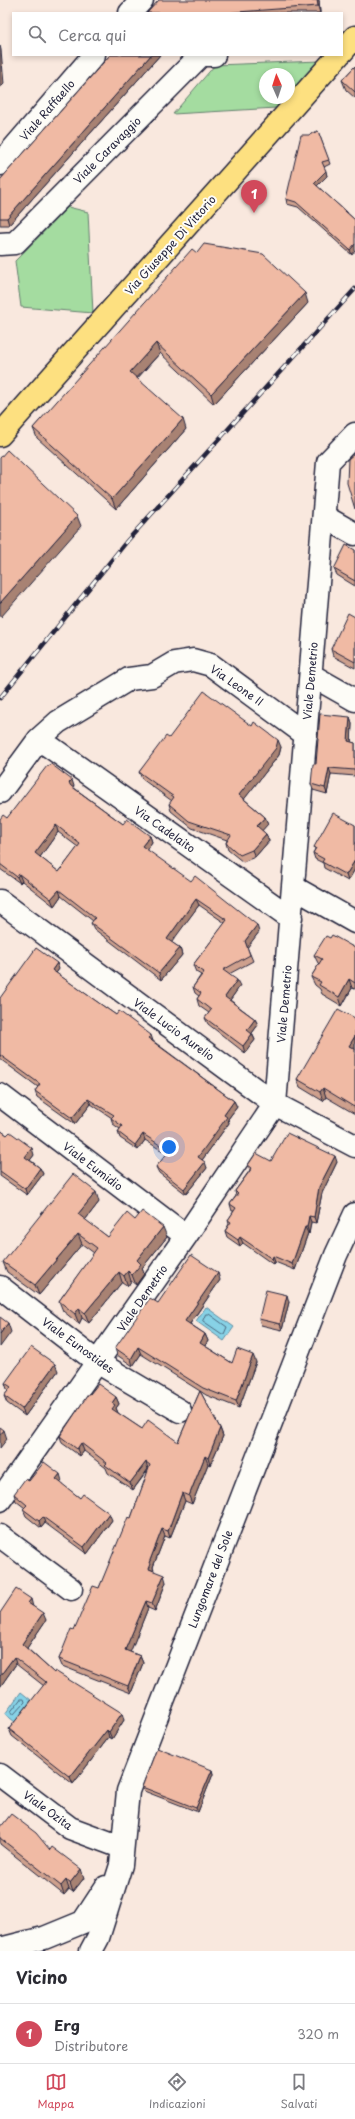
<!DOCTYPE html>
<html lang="it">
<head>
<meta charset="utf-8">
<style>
  :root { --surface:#fff; --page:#f2f2f3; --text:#2b2b33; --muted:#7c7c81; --line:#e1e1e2; --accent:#d1495b }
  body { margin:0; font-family:"Playpen Sans",sans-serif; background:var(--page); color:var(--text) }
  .compass { position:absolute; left:259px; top:68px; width:36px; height:36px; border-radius:50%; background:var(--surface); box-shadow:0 2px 6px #0003; rotate:357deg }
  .you { position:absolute; left:169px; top:1147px; width:14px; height:14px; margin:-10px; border:3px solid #fff; border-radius:50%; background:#1a73e8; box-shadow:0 0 0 6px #1a73e833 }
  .badge { display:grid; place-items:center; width:26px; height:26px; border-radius:50%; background:var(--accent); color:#fff; font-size:13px; font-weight:700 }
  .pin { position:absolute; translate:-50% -33px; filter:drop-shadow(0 1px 2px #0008) }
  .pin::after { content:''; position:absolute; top:21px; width:14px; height:12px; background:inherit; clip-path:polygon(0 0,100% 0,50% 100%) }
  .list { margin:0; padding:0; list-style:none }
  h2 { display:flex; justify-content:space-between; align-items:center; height:52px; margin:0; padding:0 16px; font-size:17px }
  h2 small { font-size:13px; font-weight:400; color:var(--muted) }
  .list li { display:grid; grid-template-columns:26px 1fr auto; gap:12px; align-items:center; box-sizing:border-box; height:60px; padding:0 16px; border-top:1px solid var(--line) }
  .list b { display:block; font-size:15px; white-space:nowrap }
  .list p { margin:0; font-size:13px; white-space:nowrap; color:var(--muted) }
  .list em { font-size:13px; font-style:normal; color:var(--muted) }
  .icon { flex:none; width:22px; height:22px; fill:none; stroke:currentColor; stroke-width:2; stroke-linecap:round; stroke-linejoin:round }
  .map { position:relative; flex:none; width:355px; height:1951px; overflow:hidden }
  .search { position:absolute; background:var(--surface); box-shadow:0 2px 6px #0003; left:12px; right:12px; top:12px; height:44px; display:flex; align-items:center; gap:10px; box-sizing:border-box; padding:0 14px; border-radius:0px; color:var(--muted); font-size:15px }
  .sheet { height:112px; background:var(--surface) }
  nav { display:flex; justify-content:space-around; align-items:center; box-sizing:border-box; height:56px; border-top:1px solid var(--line); background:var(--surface); font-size:11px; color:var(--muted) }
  nav a { display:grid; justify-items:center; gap:2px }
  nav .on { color:var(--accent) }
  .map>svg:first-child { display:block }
  .green { fill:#a4dca0; stroke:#637f6e }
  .water { fill:#87d2e6; stroke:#5f8ca2 }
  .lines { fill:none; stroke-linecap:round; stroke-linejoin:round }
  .shore { stroke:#4a687f; stroke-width:1 }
  .minor-casing { stroke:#22223b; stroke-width:25 }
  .major-casing { stroke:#22223b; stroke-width:25 }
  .minor { stroke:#fdfcf7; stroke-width:22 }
  .major { stroke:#fde080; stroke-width:22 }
  .rail-casing { stroke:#22223b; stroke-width:4.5 }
  .rail { stroke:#fdfcf7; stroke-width:3; stroke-dasharray:9; stroke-linecap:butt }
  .wall { fill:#cea08d; stroke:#22223b; fill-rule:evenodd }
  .shaded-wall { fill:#a88273; stroke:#22223b }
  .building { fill:#f0baa4; stroke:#22223b; fill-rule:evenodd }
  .labels { text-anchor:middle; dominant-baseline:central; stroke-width:4; stroke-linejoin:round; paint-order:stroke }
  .street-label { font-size:11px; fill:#22223b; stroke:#fdfcf7 }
</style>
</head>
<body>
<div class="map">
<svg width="355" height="1951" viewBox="0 0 355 1951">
  <rect width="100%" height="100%" fill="#f9e8de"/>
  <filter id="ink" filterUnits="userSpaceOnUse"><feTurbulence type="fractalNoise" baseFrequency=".025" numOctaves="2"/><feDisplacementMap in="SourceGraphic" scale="8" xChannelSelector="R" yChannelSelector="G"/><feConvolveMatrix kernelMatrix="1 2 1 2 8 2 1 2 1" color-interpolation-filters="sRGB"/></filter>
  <g filter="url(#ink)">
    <path class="green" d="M320,61L289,94V74H265V98H285L276,108L173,114L215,65Z
      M68,207L88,212L93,313L21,307L15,261Z"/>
    <path class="water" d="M206,1307L234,1327L224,1341L196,1321Z
      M21,1692L31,1700L15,1722L5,1714Z"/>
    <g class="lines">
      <path class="shore" d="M206,1314H209L227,1327L224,1334H222L203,1321Z
        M21,1699H24L25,1702L13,1715L11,1712Z"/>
      <g class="minor-casing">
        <path id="minor" d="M130,13L142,0
          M0,164L94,55
          M0,244L15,243L201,55H214
          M325,517L355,534
          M311,675L355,700
          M39,739L291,918
          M0,792L39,739L58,722L129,679L152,676L174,663L193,660L211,665L306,735
          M293,887L355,922
          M0,901L275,1104L355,1146
          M0,1095L186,1236
          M0,1287L97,1362L180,1411
          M0,1500L186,1236L275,1104L328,462L355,434
          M0,1536L71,1589
          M0,1775L70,1828L121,1847
          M0,1949L44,1938L83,1922L106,1887
          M91,1951L98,1938L121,1865L128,1791L336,1255L355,1214"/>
      </g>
      <g class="major-casing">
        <path id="major" d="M342,52L355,37
          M0,435L339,55"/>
      </g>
      <use href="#minor" class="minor"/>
      <use href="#major" class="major"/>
      <g class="rail-casing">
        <path id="rail" d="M0,698L127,541L355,289"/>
      </g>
      <use href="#rail" class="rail"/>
    </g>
    <path class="wall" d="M319,0L320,13H147Z
      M110,55H160L9,225H0V180Z
      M355,66V98L346,90L342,80Z
      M318,131L330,164L324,167L327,176L317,186L355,220L352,255L298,207L287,204L286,199L309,135Z
      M197,253L308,303L214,404L160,353L137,379L186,429L116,509L37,438L33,428Z
      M355,550V586L337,575L334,569Z
      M355,617V668L333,656L331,649Z
      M350,717L352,723L351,742L355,743V776L331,774L327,794L313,790L311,784L316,764Z
      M169,738L281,747L279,755L244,799L265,817L268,824L262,830L266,834L269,841L255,857L243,862L228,850L226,843L227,840L192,828L171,811L169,804L172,801L142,779L139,772Z
      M74,786L73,787L123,824L150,836L152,842L146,850L259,932L247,947L253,961L229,974L240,986L230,1000L255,1019L258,1025L252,1033L255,1040L245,1053L208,1024L205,1018L209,1013L199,1006L197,999L199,996L195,993L193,987L201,975L196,972L193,965L225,923L199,905L171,942L180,948L182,955L161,980L94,929L91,923L93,921L61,896L54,906L22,881L20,883L0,869V819L7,818ZM58,832L78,847L59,872L40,857Z
      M355,825V869L348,881L324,868L323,863L315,859L313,853L315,849L314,847Z
      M330,938L355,948V989L352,988L342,1006L322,994L320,989L315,985L311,977L319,964L318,963L314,955Z
      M59,969L56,973L153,1041L234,1101L237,1107L228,1119L229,1123L202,1160L207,1168L186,1194L159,1173L156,1167L167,1154L145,1140L138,1150L120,1138L118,1132L120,1129L113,1124L111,1118H112L91,1104L75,1124L37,1097L35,1091L38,1087L0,1059V998Z
      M355,1018V1114L326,1097L323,1101L300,1087L297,1079Z
      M0,1130L34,1155L30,1160L40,1168L43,1174L27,1195L0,1176Z
      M271,1161L337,1162L322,1193L316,1223L311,1222L309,1234L308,1233L295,1270L275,1262L274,1265L243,1243L240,1246L227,1237L225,1231L229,1224L228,1220L234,1211H232L230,1204L236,1196L235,1191L250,1170L248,1165Z
      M99,1202L85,1220L108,1237L135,1220L167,1237L142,1268L144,1274L136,1285L131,1281L128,1286L122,1282L89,1323L82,1318L79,1324L63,1311L59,1301L94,1253L82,1244L39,1295L7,1272L3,1262Z
      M220,1280L190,1324L205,1334L208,1341L205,1346L232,1363L256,1362L239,1408L206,1395L200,1391L220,1428L223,1436L210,1465L208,1464L192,1504L185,1501L170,1538L165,1536L153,1567L154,1571L166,1582L155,1611L148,1608L130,1652L140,1656L143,1663L131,1693L62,1666L59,1659L74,1630L99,1588L131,1518L149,1469L133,1490L108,1473L106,1468L84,1451L80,1456L62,1443L60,1436L90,1394L116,1397L119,1404L116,1408L118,1413L142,1429L178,1442L200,1391L141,1354L133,1366L117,1355L115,1348L158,1303Z
      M289,1302L282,1330L261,1325L259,1319Z
      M58,1371L25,1416L7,1403L4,1396L9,1390L7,1389L5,1383Z
      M29,1481H62L60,1483L80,1498L112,1520L87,1554L45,1523L41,1528L26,1516L23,1509L25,1508L16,1501L14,1494Z
      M33,1606L46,1620L27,1648L54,1673L124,1720L112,1739L109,1737L73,1784L12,1736L9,1729L44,1686L16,1664L0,1687V1613Z
      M212,1770L213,1774L198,1812L144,1791L142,1787Z
      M0,1828L50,1850L84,1878L73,1892L69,1889L64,1895L0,1844Z"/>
    <path class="shaded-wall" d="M317,0H319L320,13L318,6Z
      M0,46L1,50L4,84L0,88Z
      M151,55H160L9,225L7,218Z
      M326,171L327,176L315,188L314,183Z
      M355,244V251L352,255L350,250Z
      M305,293L308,303L214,404L211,394Z
      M156,343L160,353L133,382L130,372Z
      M183,419L186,429L116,509L112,499Z
      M77,516L81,526L1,617L0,613V603Z
      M350,717L352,723L351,747L348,741Z
      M278,740L281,747L279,755L242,802L239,795Z
      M329,768L331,774L327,794L325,788Z
      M72,780L74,786L71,790L69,783Z
      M265,817L268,824L260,833L257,826Z
      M56,825L58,832L38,860L35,853Z
      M266,834L269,841L255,857L252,850Z
      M150,836L152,842L144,853L142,846Z
      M355,860V869L348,881L346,875Z
      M19,874L22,881L20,883L17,877Z
      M59,890L61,896L54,906L51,899Z
      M196,899L199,905L169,946L167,939Z
      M257,925L259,932L247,948L245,941Z
      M180,948L182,955L161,980L159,973Z
      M57,963L59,969L54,976L52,970Z
      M349,979L352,988L342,1006L339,997Z
      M237,980L240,986L228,1003L225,997Z
      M255,1019L258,1025L249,1037L247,1030Z
      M252,1034L255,1040L245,1053L243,1046Z
      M151,1035L153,1041L150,1044L148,1038Z
      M355,1036V1050L349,1046Z
      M323,1088L326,1097L323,1101L320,1092Z
      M88,1099L91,1104L75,1124L72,1118Z
      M234,1101L237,1107L228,1119L229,1123L200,1163L198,1157L224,1115Z
      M143,1134L145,1140L138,1150L135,1145Z
      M32,1148L34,1155L28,1163L25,1157Z
      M335,1156L337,1162L322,1193L316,1223L314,1217L319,1187Z
      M205,1162L207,1168L186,1194L184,1189Z
      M40,1168L43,1174L27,1195L25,1189Z
      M96,1192L99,1202L82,1224L78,1214Z
      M309,1216L311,1222L309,1234L307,1227Z
      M163,1227L167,1237L142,1268L144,1274L136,1285L132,1275L137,1260Z
      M305,1227L308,1233L295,1270L292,1264Z
      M78,1234L82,1244L39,1295L35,1285Z
      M240,1237L243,1243L240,1246L238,1240Z
      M273,1256L275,1262L274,1265L272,1259Z
      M128,1271L131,1281L128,1286L124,1276Z
      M119,1272L122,1282L89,1323L85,1313Z
      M218,1273L220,1280L187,1328L185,1321Z
      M287,1295L289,1302L282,1330L280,1324Z
      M79,1308L82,1318L79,1324L75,1314Z
      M8,1323L11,1332L0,1347V1334Z
      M205,1334L208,1341L202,1350L200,1343Z
      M138,1347L141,1354L133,1366L131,1359Z
      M253,1355L256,1362L239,1408L236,1401Z
      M55,1364L58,1371L25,1416L22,1409Z
      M116,1397L119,1404L116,1408L118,1413L115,1417L112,1409V1403Z
      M220,1428L223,1436L210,1465L208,1458Z
      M4,1430L7,1439L0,1448V1435Z
      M81,1443L84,1451L80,1456L77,1449Z
      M205,1456L208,1464L192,1504L189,1496Z
      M146,1462L148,1469L133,1490L130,1483Z
      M60,1474L62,1481L58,1486L56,1479Z
      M182,1493L185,1501L170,1538L168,1531Z
      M109,1513L112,1520L87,1554L84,1547Z
      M43,1517L45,1523L41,1528L39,1521Z
      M162,1529L165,1536L153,1567L154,1571L149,1569V1563Z
      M164,1575L166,1582L155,1611L152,1603Z
      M31,1599L33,1607L28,1603Z
      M146,1601L148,1608L128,1658L125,1650Z
      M43,1613L46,1620L25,1651L22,1644Z
      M140,1656L143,1663L131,1693L128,1686Z
      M14,1657L16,1664L0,1687V1676Z
      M122,1713L124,1720L112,1739L109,1732Z
      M107,1730L109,1737L73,1784L70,1777Z
      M212,1770L213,1774L198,1812L196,1808Z
      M81,1869L84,1878L73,1892L70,1883Z
      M66,1880L69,1889L64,1895L61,1886Z"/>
    <path class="building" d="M159,0H317L318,6L224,13H147Z
      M110,55H151L7,218H0V180Z
      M355,66V92L342,80Z
      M318,131L329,160L322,162L326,171L314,183L355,220V244L350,250L296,202L286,199L301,135H309Z
      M204,244L263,254L305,293L211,394L156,343L130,372L183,419L112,499L33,428L192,249L197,253Z
      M7,450L77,516L0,603V458Z
      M355,453V509L347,483L348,459Z
      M346,545L355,550V581L334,569Z
      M348,613L355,617V662L331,649Z
      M204,691L252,726L254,722L278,740L276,748L239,795L265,817L257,826L266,834L252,850L240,855L226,843L231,835L189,821L169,804L174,797L139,772L166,736L169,738Z
      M320,714L350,717L348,741L355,743V770L329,768L325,788L311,784L313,764H316Z
      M51,764L72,780L69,783L71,786L123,824L127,819L150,836L142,846L191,881L195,876L257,925L245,941L250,955L223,970L237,980L225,997L255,1019L247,1030L252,1034L243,1046L205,1018L211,1010L197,999L201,993L193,987L204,972L193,965L227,920L196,899L167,939L180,948L159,973L91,923L95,918L59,890L51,899L19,874L17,877L0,864V819L3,815L7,818L47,766ZM56,825L80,844L59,872L35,853Z
      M333,813L355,825V860L346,875L322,862L324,859L313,853L316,848L314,847Z
      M332,935L355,948V983L349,979L339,997L319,985L321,982L311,977L322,959L314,955L326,936L330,938Z
      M36,948L57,963L52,970L116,1015L119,1011L151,1035L148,1038L234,1101L224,1115L227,1117L198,1157L205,1162L184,1189L156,1167L169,1151L143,1134L135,1145L118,1132L122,1126L111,1118L114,1115L88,1099L72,1118L35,1091L40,1084L0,1055V998Z
      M338,1009L355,1018V1036L349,1046L355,1049V1105L354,1107L323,1088L320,1092L297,1079Z
      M0,1130L7,1135L10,1132L32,1148L25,1157L40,1168L25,1189L0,1171Z
      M287,1133L335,1156L319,1187L314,1217L309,1216L307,1227H305L292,1264L273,1256L272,1259L240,1237L238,1240L225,1231L231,1222L228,1220L236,1208L230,1204L238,1194L235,1191L252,1168L248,1165L256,1153L271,1161Z
      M73,1174L96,1192L78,1214L108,1237L127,1213L135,1220L142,1211L163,1227L137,1260L141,1264L132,1275L128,1271L124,1276L119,1272L85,1313L79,1308L75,1314L59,1301L97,1248L78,1234L35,1285L3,1262Z
      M191,1255L218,1273L185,1321L205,1334L200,1343L232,1363L237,1349L253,1355L236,1401L203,1388L138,1347L131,1359L115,1348L150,1298L158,1303Z
      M266,1290L287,1295L280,1324L259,1319Z
      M0,1317L8,1323L0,1334Z
      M31,1347L55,1364L22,1409L4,1396L11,1387L5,1383Z
      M98,1384L116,1397L112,1403L115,1405L112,1409L142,1429L148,1420L178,1442L200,1391L220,1428L208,1458L205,1456L189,1496L182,1493L168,1531L162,1529L149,1563L151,1564L149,1569L164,1575L152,1603L146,1601L125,1650L140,1656L128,1686L59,1659L71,1629L74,1630L93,1586L99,1588L128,1517L131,1518L150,1465L146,1462L130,1483L105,1465L107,1463L81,1443L77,1449L60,1436L89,1393L90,1394Z
      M0,1427L4,1430L0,1435Z
      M44,1462L60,1474L56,1479L80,1498L83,1494L109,1513L84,1547L43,1517L39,1521L23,1509L27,1505L14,1494L25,1479L29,1481Z
      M16,1589L31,1599L28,1603L43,1613L22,1644L54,1673L55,1671L122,1713L109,1732L107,1730L70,1777L9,1729L46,1682L14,1657L0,1676V1613Z
      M157,1748L212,1770L196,1808L142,1787Z
      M11,1814L36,1833L50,1850L52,1847L81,1869L70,1883L66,1880L61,1886L0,1838V1828Z"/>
  </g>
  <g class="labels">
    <g class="street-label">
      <text transform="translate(47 110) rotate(-49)">Viale Raffaello</text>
      <text transform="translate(107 150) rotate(-45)">Viale Caravaggio</text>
      <text transform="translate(170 245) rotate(-48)">Via Giuseppe Di Vittorio</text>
      <text transform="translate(310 681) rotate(-85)">Viale Demetrio</text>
      <text transform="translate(237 685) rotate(35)">Via Leone II</text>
      <text transform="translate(165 829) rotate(35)">Via Cadelaito</text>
      <text transform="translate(284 1004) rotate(-85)">Viale Demetrio</text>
      <text transform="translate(174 1029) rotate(36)">Viale Lucio Aurelio</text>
      <text transform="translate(93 1166) rotate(37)">Viale Eumidio</text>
      <text transform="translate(142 1298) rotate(-55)">Viale Demetrio</text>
      <text transform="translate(78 1345) rotate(36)">Viale Eunostides</text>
      <text transform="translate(210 1579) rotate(-69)">Lungomare del Sole</text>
      <text transform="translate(48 1810) rotate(36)">Viale Ozita</text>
    </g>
  </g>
</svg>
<svg class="compass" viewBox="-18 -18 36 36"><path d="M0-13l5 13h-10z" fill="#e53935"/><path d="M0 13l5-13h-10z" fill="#7c7c81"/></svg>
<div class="you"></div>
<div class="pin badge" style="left:254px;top:213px">1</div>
<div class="search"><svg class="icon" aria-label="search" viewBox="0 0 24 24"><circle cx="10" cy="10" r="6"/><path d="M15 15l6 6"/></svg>Cerca qui</div>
</div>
<section class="sheet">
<h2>Vicino<small></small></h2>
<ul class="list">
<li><span class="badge">1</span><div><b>Erg</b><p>Distributore</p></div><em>320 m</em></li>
</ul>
</section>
<nav>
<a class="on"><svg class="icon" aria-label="map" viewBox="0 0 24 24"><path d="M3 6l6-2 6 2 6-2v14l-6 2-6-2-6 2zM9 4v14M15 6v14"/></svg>Mappa</a>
<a><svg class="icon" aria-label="directions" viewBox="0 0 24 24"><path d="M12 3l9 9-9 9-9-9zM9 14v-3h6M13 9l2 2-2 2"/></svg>Indicazioni</a>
<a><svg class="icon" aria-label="saved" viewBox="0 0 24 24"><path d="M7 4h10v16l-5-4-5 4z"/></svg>Salvati</a>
</nav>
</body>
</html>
